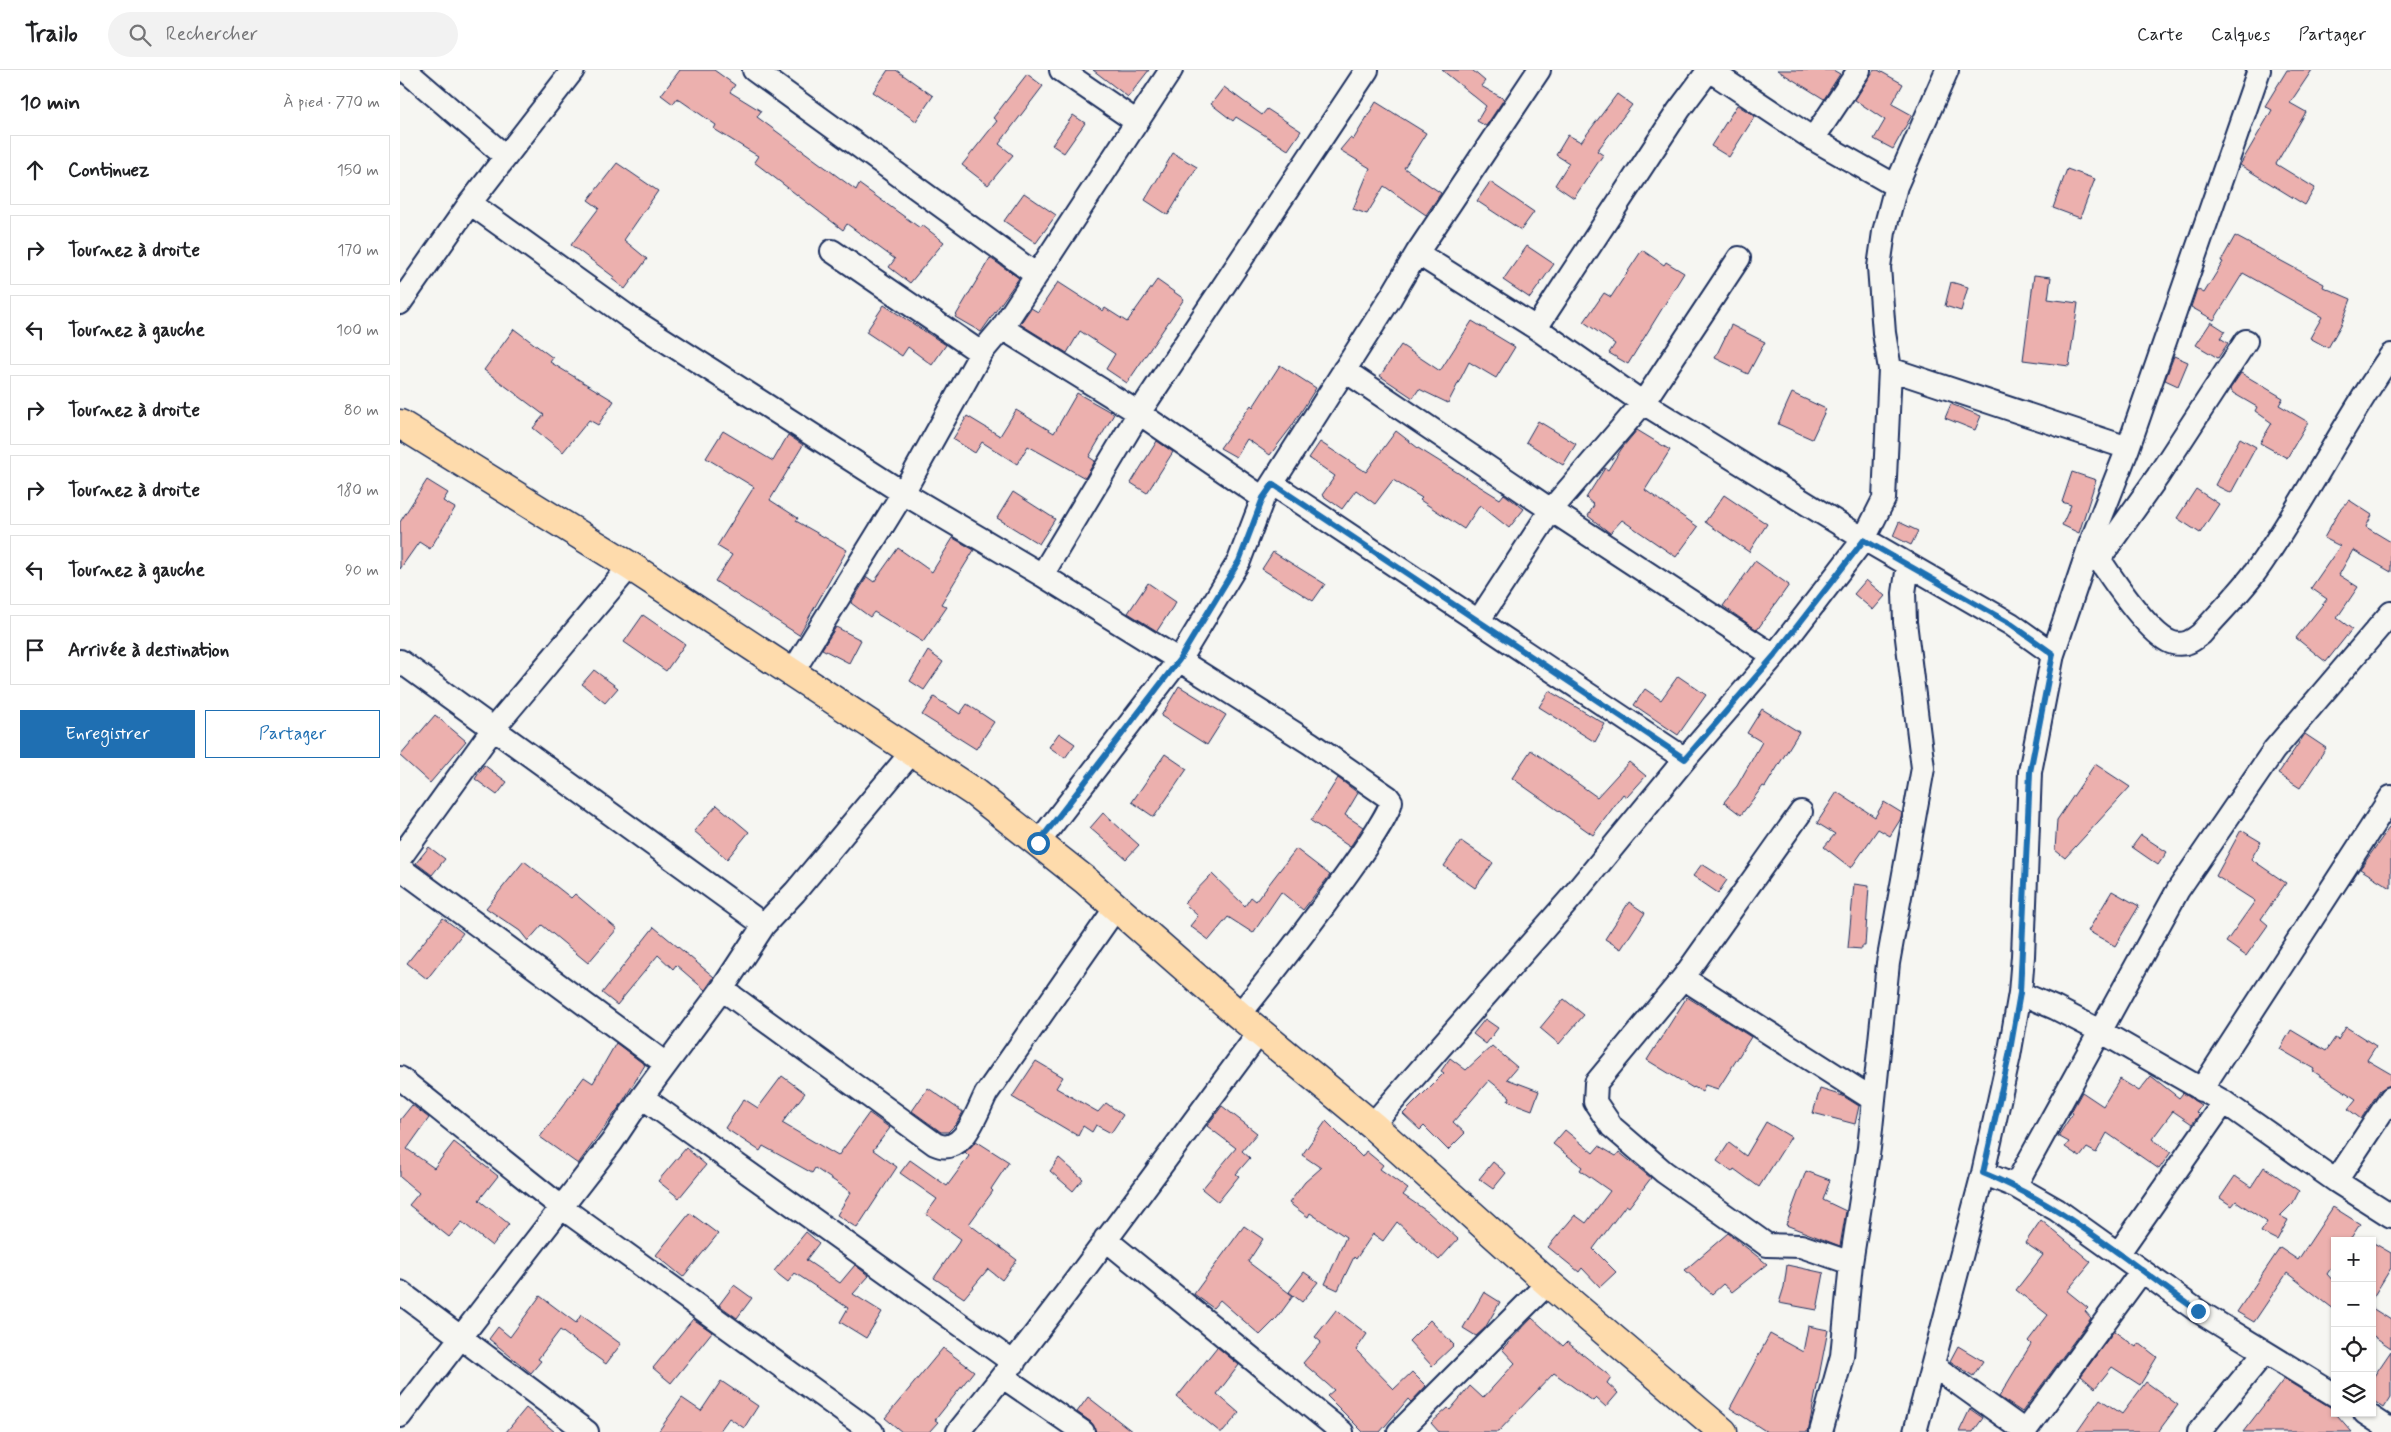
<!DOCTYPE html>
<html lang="fr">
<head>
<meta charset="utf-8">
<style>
  :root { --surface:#fff; --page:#f2f2f2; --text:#202124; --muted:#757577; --line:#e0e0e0; --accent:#1f6fb2 }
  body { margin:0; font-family:Mynerve,sans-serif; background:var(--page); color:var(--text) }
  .controls { position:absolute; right:15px; bottom:15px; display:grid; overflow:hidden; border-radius:0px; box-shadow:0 1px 4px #0004 }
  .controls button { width:45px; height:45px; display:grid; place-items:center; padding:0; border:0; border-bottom:1px solid var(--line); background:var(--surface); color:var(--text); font:25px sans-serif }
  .stop { position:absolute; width:15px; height:15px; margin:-11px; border:4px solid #1f6fb2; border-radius:50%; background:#fff }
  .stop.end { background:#1f6fb2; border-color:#fff; box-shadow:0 1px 5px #0008 }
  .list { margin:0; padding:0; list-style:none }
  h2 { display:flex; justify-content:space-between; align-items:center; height:65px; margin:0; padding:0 20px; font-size:21px }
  h2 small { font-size:16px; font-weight:400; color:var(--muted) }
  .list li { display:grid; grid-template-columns:32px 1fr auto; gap:15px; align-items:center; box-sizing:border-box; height:70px; margin:0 10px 10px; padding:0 10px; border:1px solid var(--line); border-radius:0px }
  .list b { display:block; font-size:19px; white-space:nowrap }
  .list em { font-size:16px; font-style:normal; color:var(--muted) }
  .actions { display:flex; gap:10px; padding:15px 20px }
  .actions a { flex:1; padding:11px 0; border:1px solid var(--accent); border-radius:0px; text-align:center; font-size:18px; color:var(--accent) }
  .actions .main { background:var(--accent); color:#fff }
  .icon { flex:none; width:28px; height:28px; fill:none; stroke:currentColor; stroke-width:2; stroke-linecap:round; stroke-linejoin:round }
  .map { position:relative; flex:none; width:1991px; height:1362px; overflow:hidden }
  header { display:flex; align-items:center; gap:30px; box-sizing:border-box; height:70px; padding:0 25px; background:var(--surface); border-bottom:1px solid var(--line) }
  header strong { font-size:24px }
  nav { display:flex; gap:28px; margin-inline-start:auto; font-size:18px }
  .search { width:350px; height:45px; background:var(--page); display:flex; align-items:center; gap:12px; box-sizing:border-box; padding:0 18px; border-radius:28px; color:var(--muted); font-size:19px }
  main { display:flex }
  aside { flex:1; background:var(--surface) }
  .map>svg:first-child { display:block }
  .building { fill:#ecb0ae; stroke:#1b2f5e }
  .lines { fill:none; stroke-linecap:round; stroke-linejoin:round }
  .minor-casing { stroke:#1b2f5e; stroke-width:26 }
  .highway-casing { stroke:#1b2f5e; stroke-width:31 }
  .minor { stroke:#f6f6f2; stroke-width:22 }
  .highway { stroke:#fedbac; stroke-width:28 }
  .route { stroke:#1f6fb2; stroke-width:6 }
</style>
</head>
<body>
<header>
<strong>Trailo</strong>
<div class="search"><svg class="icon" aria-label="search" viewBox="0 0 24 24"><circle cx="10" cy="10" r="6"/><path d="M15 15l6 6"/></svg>Rechercher</div>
<nav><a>Carte</a><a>Calques</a><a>Partager</a></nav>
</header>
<main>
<aside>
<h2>10 min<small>À pied · 770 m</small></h2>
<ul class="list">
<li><svg class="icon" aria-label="ahead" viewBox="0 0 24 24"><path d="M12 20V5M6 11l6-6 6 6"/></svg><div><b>Continuez</b></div><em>150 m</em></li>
<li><svg class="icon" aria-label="right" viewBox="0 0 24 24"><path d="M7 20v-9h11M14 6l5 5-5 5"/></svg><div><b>Tournez à droite</b></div><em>170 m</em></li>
<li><svg class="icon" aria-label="left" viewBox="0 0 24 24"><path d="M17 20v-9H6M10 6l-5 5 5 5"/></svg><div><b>Tournez à gauche</b></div><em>100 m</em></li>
<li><svg class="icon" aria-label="right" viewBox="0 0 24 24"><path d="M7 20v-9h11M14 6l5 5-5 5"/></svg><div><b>Tournez à droite</b></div><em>80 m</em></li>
<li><svg class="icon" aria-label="right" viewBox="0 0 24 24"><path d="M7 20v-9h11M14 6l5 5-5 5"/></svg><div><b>Tournez à droite</b></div><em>180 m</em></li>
<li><svg class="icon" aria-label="left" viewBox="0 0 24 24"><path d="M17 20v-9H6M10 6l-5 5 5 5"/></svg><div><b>Tournez à gauche</b></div><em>90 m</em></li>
<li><svg class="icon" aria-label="arrive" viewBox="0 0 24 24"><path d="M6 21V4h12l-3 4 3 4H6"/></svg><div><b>Arrivée à destination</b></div></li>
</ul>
<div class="actions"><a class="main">Enregistrer</a><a>Partager</a></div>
</aside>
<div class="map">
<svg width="1991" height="1362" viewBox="0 0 1991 1362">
  <rect width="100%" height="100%" fill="#f6f6f2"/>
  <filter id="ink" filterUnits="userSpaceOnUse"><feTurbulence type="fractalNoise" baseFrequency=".02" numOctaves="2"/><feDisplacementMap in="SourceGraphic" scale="10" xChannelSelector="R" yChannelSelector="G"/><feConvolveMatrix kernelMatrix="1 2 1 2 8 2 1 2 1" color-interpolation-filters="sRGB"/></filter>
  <g filter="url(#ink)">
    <path class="building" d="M280,0H314L335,15L330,22L361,41L357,47L456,120L459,114L520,158L522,155L544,172L510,213L489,197L495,189L447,154L443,160L354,92L358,86L314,59L316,55L277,28L273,34L261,25Z
      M488,0H496L533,26L516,51L473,22Z
      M693,0H749L728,27Z
      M1042,0H1072L1085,11L1081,16L1104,29L1086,56L1077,51L1086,36Z
      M1377,0H1433L1440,4L1424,29Z
      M1474,0H1478L1503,14L1492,34L1512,45L1493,79L1474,69L1485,50L1455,30Z
      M1887,0H1912L1890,33L1906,42L1876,94L1915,118L1905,135L1840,95L1872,40L1865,36Z
      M627,4L643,16L599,74L613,85L588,115L562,95L597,51L593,48Z
      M824,17L862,45L867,39L901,61L888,80L836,47L833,51L811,34Z
      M1217,24L1232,35L1197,81L1203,85L1174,128L1155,115L1169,93L1156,85L1168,65L1181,72Z
      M976,32L1026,63L1004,98L1041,123L1026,145L984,116L967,144L953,139L970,98L940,80L950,68L953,70Z
      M1337,35L1355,46L1329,87L1311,76Z
      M673,45L685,53L664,83L652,75Z
      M773,83L797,97L768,145L745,130Z
      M217,93L258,121L224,170L247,189L225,219L212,209L214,207L171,175L199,138L188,130Z
      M1667,99L1695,109L1680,148L1653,138Z
      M1090,112L1134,142L1121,160L1077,131Z
      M624,123L656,145L636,173L604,151Z
      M1835,166L1924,214L1923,217L1951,229L1942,253L1928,278L1910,268L1922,247L1843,203L1814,250L1791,237L1797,219L1804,223L1823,192L1821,191Z
      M1127,176L1154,194L1130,228L1103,210Z
      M1242,180L1264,195L1266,192L1284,203L1228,294L1209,283L1215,274L1184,252L1204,223L1211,227Z
      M590,188L619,208L581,262L555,247Z
      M1634,205L1651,207L1648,229L1678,233L1669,296L1623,290Z
      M757,210L784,229L727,313L706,299L715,284L680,261L667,283L620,254L631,238L638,242L658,212L703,241L705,238L727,252Z
      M1551,212L1568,217L1561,241L1545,236Z
      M484,235L546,275L532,295L508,277L502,286L466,262Z
      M1072,251L1115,277L1096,308L1069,292L1048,333L1019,319L1013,328L980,306L1001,275L1040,301Z
      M1811,252L1825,261L1820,268L1828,273L1818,288L1796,275Z
      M1331,255L1365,272L1348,304L1315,288Z
      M114,259L153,288L150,292L214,331L198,355L189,350L163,382L133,358L144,345L84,300Z
      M1774,286L1788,292L1778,316L1765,310Z
      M880,295L916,318L892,356L870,385L847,369L836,387L820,378L851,335L853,337Z
      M1841,303L1883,328L1879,335L1908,352L1887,388L1860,373L1872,353L1855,341L1857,337L1833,323L1830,319Z
      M677,323L714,344L689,387L695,391L685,408L628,376L617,394L582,372L575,383L553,369L567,346L600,366L616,340L654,363Z
      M1392,323L1426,339L1412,369L1378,354Z
      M1551,334L1581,346L1575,360L1545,348Z
      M1138,351L1176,374L1163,395L1126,372Z
      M1237,360L1270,380L1245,420L1298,457L1276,487L1222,450L1210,463L1188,446L1194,435L1186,428L1205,398L1208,400L1222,378Z
      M323,361L373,391L388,365L403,375L370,430L398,448L396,451L447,480L399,565L315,511L332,485L317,476L354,417L306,388Z
      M996,361L1018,378L1100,429L1104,424L1124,439L1109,458L1080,435L1064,459L1020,430L1022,428L993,410L975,434L956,420L942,439L922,425L935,406L909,388L920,372L966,402Z
      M1840,368L1856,377L1831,423L1815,415Z
      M757,371L773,382L747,423L731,413Z
      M1672,402L1696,410L1679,463L1662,455L1671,435L1662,432Z
      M27,410L48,423L43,431L55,438L30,479L19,472L0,499V452Z
      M1796,419L1819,434L1800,463L1777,448Z
      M613,422L655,449L639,474L597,448Z
      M1324,425L1367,454L1349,482L1305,452Z
      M1949,430L1972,445L1966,457L1991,472V502L1953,480L1939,505L1958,517L1937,548L1952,559L1926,592L1896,568L1927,529L1911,518L1940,476L1924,468L1939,441Z
      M1499,452L1518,461L1511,475L1493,466Z
      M553,468L574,480L541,534L547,537L523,572L474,542L470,547L451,533L467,507L474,512L498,478L532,502Z
      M873,482L925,514L913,531L862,499Z
      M1355,491L1389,515L1357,560L1323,536Z
      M1466,510L1485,526L1473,540L1454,524Z
      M748,513L776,532L757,561L728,543Z
      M243,545L285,574L266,601L224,572Z
      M436,557L461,570L449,593L422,579Z
      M528,581L543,592L524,620L510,611Z
      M194,600L218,618L205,633L182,614Z
      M1278,606L1306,625L1278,665L1234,635L1245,619L1261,630Z
      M779,616L826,645L807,675L761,646Z
      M1149,621L1205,654L1195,672L1139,637Z
      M534,627L560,644L567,634L594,652L576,679L522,645Z
      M1362,639L1399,662L1365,717L1363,716L1341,745L1324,732L1337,716L1362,672L1347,663Z
      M35,645L66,671L30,713L0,686Z
      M659,663L675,674L665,688L649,677Z
      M1905,664L1926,678L1900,718L1878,704Z
      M1131,680L1197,727L1229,692L1246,706L1227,727L1223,724L1193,765L1112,708Z
      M765,684L787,699L754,747L732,732Z
      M1695,694L1730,717L1665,788L1655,780L1657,750Z
      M84,695L107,712L97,725L75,709Z
      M938,708L958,723L945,745L963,757L950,777L911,751Z
      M1437,722L1475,747L1484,732L1502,743L1500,750L1490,766L1478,759L1451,798L1424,777L1435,764L1417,753Z
      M317,735L349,762L327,789L294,761Z
      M703,743L739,775L726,789L690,758Z
      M1991,755V818L1960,799Z
      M1841,760L1861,772L1851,789L1886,813L1861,849L1868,855L1846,886L1826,872L1855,831L1816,806Z
      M1741,765L1767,782L1758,795L1732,777Z
      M1061,771L1093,793L1075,818L1044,796Z
      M29,777L45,789L32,805L16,793Z
      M896,779L930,805L903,840L881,822L853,863L828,847L809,870L790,856L798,846L784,833L812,804L845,836L851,827L856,831Z
      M124,791L171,828L175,824L217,859L188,893L142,855L128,871L120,861L86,838Z
      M1302,794L1327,810L1318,823L1293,806Z
      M1454,814L1469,816L1465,876H1462V879L1448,878Z
      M1712,821L1739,836L1715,876L1688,861Z
      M1229,832L1245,843L1221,879L1205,869Z
      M43,848L63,863L27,909L7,893Z
      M254,857L314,907L305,920L276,895L273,899L258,885L217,935L202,923Z
      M1287,927L1351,967L1318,1019L1305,1015L1302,1022L1294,1017L1293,1018L1247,990Z
      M1164,929L1184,945L1159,974L1140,958Z
      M1085,949L1098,958L1086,974L1073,964Z
      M1946,957L1976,976L1967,990L1991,1004V1015L1980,1020L1961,1049L1948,1039L1956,1029L1913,1001L1914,999L1880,979L1891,960L1926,981L1935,968L1938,970Z
      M216,973L245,995L220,1036L178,1094L140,1067L184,1007L193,1013Z
      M1092,976L1117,997L1107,1009L1139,1021L1132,1040L1108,1031L1110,1027L1089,1010L1053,1052L1065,1063L1048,1080L1024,1056L1020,1060L1003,1044L1044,1003L1041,1001L1050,988L1066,1000Z
      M636,991L663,1007L656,1018L698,1042L706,1033L723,1045L711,1063L696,1055L692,1062L683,1056L678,1066L612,1027Z
      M382,1006L405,1023L382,1053L438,1086L469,1043L490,1058L473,1080L497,1097L457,1158L437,1145L451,1122L415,1098L412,1103L363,1076L360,1081L325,1058L344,1029L358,1038Z
      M1751,1006L1779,1028L1783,1023L1801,1035L1796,1042L1799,1045L1792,1054L1773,1041L1752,1069L1771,1082L1759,1099L1707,1063L1696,1083L1687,1078L1680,1087L1665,1077L1669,1072L1658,1066L1673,1043L1671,1042L1682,1022L1703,1036L1720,1009L1739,1021Z
      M528,1018L563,1042L556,1054L548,1062H541L512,1041Z
      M1420,1019L1443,1026L1459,1036L1455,1054L1413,1043Z
      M12,1035L29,1048L7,1079L34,1098L54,1072L98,1106L79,1130L109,1154L92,1176L62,1152L49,1167L9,1135L19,1123L0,1107V1050Z
      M822,1036L857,1063L842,1081L850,1088L836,1104L839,1106L818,1132L802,1119L836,1078L807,1056Z
      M926,1051L962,1087L966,1081L983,1095L980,1099L1008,1119L1003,1125L1028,1142L1058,1169L1039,1190L997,1152L983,1171L973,1164L956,1189L954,1187L938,1220L925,1214L946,1167L910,1143L908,1147L889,1133L905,1112L921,1098L902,1085Z
      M1366,1052L1391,1067L1359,1117L1334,1099L1332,1102L1317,1091L1329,1073L1346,1086Z
      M1165,1060L1193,1083L1199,1076L1216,1086L1219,1082L1251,1108L1229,1137L1226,1135L1193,1179L1216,1202L1200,1217L1182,1198L1179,1202L1148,1177L1175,1145L1186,1153L1210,1121L1180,1100L1182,1097L1153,1074Z
      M576,1071L609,1092L591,1119L593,1121L569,1154L617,1190L602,1210L588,1199L564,1228L534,1208L561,1169L526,1144L537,1129L500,1103L510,1090L547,1116L569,1086L565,1082Z
      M286,1078L306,1095L279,1128L258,1111Z
      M659,1088L683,1109L673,1121L650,1101Z
      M1093,1092L1106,1103L1093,1119L1079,1109Z
      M1864,1097L1899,1121L1893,1133L1880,1146L1888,1150L1877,1170L1861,1162L1867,1152L1836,1131L1832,1136L1820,1128L1835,1106L1851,1117Z
      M1406,1101L1430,1110L1423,1130L1446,1141L1440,1176L1386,1155Z
      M1933,1137L1960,1154L1949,1171H1935V1192L1927,1204L1935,1213V1240L1887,1203L1854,1252L1837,1242L1880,1178L1898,1190Z
      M290,1143L318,1164L283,1207L256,1185Z
      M1641,1150L1691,1192L1667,1221L1688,1238L1685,1241L1691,1248L1622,1342L1599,1327L1631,1274L1628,1271L1648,1245L1616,1220L1643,1185L1625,1173Z
      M844,1156L863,1169L848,1192L893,1226L877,1248L860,1265L820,1230L813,1238L794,1224Z
      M406,1162L419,1173L406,1190L440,1213L455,1195L469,1206L453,1224L482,1242L466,1268L440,1252L448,1238L395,1203L388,1212L374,1201Z
      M1328,1163L1367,1194L1332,1222L1323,1214L1312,1224L1285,1200Z
      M1972,1172L1991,1183V1198L1972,1229Z
      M1387,1195L1424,1203L1417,1240L1379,1233L1384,1217Z
      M904,1202L918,1212L902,1232L889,1222Z
      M334,1215L352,1228L337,1248L319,1235Z
      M1084,1222L1100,1232L1085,1258L1076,1266L1063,1258Z
      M140,1226L176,1253L181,1245L221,1274L206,1294L160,1260L138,1289L141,1291L131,1303L89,1269L98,1257L110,1267Z
      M1972,1238L1991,1250V1278L1972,1265Z
      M936,1240L967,1264L956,1280L994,1319L1012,1302L1026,1316L1011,1332L1008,1329L980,1362H963L927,1326L934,1320L903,1293L921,1272L915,1267Z
      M1132,1248L1163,1276L1167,1272L1211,1307L1207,1313L1218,1323L1206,1337L1196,1328L1193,1331L1154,1303L1098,1362H1039L1031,1353L1048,1338L1050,1340L1070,1316L1083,1328L1115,1293L1102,1279Z
      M293,1249L312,1262L271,1313L253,1298Z
      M1030,1250L1054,1275L1032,1296L1009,1271Z
      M1408,1256L1428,1260L1408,1362H1367L1330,1338L1370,1264L1403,1282Z
      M1714,1261L1736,1277L1739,1273L1757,1287L1740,1315L1712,1297L1695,1318L1681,1306Z
      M1558,1276L1583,1291L1573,1306L1550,1291Z
      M817,1277L839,1295L817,1324L839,1343L823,1362H820L777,1327Z
      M543,1278L574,1301L535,1350L538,1352L529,1362H502L485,1348Z
      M1991,1281V1327L1984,1338L1972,1330V1309Z
      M1884,1309L1930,1337L1952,1362H1843Z
      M321,1311L358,1336L344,1358L329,1348L319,1362H258L282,1328L301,1341Z
      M1746,1312L1778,1335L1758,1362H1677L1700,1329L1722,1344Z
      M688,1327L733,1362H696L691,1352L677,1342Z
      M126,1338L155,1362H106Z
      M1570,1339L1583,1348L1573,1362H1559Z"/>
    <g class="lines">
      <g class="minor-casing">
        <path id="minor" d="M5,0L105,86
          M354,0L635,204
          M661,0L737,52
          M1309,0L1413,69L1496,116
          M1413,69L1459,0
          M70,133L230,248L503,423L642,505L779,590L910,673L988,727L991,731C991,754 862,917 839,945
          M432,181L581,283
          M1017,183L1136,258L1243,333L1464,469L1611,554L1653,584
          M0,233L70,133L173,0
          M602,258L739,343L863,428
          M1136,258L1279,40L1309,0
          M1490,299L1728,378
          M944,300L1151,440L1374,586
          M873,414L1285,689
          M1690,475C1704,497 1749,567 1773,573C1785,576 1792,571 1801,564C1819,543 1840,523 1856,501C1905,432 1942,355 1991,285
          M1699,489L1758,406L1846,271
          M642,505L739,343L967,0
          M1079,550L1151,440L1243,333L1339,188
          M0,591L364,855
          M392,603L503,423L581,283L602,258L771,0
          M1401,742L1283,908L1196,1013L1195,1032L1212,1057L1264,1102L1349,1162L1367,1175L1401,1176L1451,1193
          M638,773L779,590L839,491L863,428L991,227L1017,183L1139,0
          M0,788L93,659L230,496
          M0,798L266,994
          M1283,908L1474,1030
          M322,919L535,1074C563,1087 576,1044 586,1024L717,836
          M1620,923L1655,938L1700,961L1824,1032L1936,1111L1991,1146
          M0,1008L161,1137L472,1362
          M1801,1020L1991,727
          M242,1027L614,1293
          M972,1055L1171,828L1285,689L1374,586L1464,469L1484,429L1490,299L1484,263L1479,197L1484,162L1496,116L1547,0
          M1583,1103L1615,1116L1657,1140L1798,1241L1935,1325
          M1936,1111L1991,1028
          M1615,1116L1778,820L1874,680L1991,543
          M705,1169L942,1362
          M1718,1184L1824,1032
          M0,1222L187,1362
          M1534,1296L1626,1362
          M603,1307L683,1362
          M1965,1343L1991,1360
          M0,1346L212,1072L242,1027L322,919L364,855L395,822L512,682
          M1625,1361L1741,1202
          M558,1362C663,1232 760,1096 860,962
          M999,1362L1148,1213
          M1421,1362L1442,1286L1451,1193L1469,1078L1488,893L1523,698L1505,552L1504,523L1508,495
          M1515,1362L1583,1103L1609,986L1620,923L1623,886L1630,702L1653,584L1690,475L1728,378L1859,0
          M1799,1362L1864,1283"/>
      </g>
      <g class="highway-casing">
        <path id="highway" d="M0,354L230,496L575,723L685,810L839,945L972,1055L1148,1213L1323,1362"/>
      </g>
      <use href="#minor" class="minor"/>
      <use href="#highway" class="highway"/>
    </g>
  </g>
  <g class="lines" filter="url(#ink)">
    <path class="route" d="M638,773L779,590L839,491L863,428L873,414L1285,689L1374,586L1464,470L1611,554L1653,584L1630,702L1620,923L1609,986L1583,1103C1663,1135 1728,1192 1798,1241"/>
  </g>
</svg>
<div class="controls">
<button>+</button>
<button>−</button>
<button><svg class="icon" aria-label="locate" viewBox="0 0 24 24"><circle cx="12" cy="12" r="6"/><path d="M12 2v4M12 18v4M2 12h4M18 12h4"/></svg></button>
<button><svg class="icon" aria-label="layers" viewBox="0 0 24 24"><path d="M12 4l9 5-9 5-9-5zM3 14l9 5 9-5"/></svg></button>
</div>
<div class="stop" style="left:638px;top:773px"></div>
<div class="stop end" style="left:1798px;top:1241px"></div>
</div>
</main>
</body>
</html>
